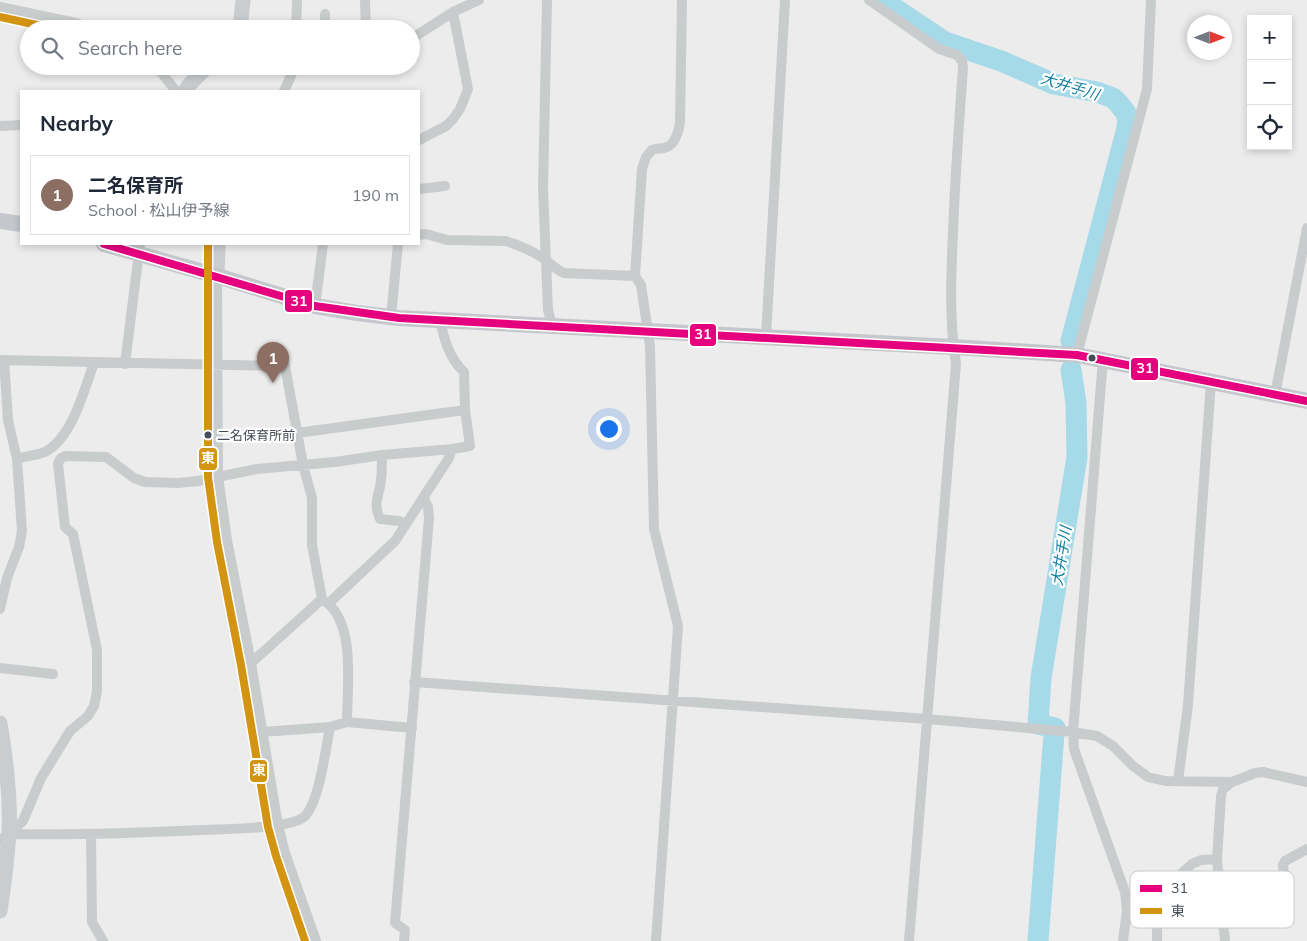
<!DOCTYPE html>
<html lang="en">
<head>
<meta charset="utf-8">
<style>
  :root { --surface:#fff; --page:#f2f2f3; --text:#1f2937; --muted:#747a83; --line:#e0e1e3; --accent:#1a73e8 }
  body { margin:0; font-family:Mulish,"Noto Sans JP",sans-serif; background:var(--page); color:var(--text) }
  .controls { position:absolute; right:15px; top:15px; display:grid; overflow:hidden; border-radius:0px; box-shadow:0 2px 8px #0003 }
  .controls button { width:45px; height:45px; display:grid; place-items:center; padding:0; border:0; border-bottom:1px solid var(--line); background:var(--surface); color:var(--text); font:25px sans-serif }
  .compass { position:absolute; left:1187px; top:15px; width:45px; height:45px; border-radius:50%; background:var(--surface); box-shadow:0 2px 8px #0003; rotate:90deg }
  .you { position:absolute; left:608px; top:428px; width:18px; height:18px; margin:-12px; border:4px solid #fff; border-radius:50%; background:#1a73e8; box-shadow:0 0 0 8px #1a73e833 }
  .badge { display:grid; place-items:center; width:32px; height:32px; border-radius:50%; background:var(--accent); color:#fff; font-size:16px; font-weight:700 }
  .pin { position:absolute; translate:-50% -41px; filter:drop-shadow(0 1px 2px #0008) }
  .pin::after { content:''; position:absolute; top:26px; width:18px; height:15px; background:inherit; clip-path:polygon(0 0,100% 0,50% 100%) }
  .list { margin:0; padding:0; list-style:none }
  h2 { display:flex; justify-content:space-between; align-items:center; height:65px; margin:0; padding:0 20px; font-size:21px }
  h2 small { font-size:16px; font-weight:400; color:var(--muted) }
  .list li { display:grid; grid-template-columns:32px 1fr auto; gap:15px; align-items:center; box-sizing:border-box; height:80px; margin:0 10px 10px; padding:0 10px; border:1px solid var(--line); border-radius:0px }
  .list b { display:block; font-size:19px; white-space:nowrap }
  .list p { margin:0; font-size:16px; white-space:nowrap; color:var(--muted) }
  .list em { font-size:16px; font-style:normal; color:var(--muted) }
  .icon { flex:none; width:28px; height:28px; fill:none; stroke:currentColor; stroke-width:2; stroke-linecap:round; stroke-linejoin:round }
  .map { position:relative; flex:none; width:1307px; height:941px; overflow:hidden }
  .search { position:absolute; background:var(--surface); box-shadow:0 2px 8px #0003; left:20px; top:20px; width:400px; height:55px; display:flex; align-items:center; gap:12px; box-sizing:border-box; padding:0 18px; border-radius:28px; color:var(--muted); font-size:19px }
  .panel { position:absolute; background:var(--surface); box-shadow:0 2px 8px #0003; left:20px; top:90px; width:400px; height:155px; border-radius:0px }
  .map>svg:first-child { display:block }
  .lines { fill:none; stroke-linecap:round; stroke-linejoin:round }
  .river { stroke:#a6dae9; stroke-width:21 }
  .minor { stroke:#c9cccd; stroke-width:10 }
  .secondary { stroke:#c9cdd0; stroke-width:15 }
  .primary { stroke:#c4c7cb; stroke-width:16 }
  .bus-1-casing { stroke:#fff; stroke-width:11 }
  .bus-2-casing { stroke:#fff; stroke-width:11 }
  .bus-1 { stroke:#e5007d; stroke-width:8 }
  .bus-2 { stroke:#d39412; stroke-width:8 }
  .bus-dot { fill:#454e58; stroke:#fff; stroke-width:2 }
  .labels { text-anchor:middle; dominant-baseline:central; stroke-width:4.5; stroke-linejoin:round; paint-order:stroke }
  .bus-label { font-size:13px; fill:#454e58; stroke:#fff; text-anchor:start }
  .water-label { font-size:15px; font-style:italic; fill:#107ea0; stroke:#fff }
  .key { fill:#fff; stroke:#c7cacd; stroke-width:1 }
  .key-label { font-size:14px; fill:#454e58 }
  .line-badge { stroke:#fff; stroke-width:2 }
  .badge-label { font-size:14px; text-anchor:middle; font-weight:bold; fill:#fff }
</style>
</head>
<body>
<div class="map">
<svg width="1307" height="941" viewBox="0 0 1307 941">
  <rect width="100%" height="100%" fill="#edecec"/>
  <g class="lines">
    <path class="river" d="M882,0L945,42L1001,61L1054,84L1097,92L1113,98L1119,104L1126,113L1128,121L1126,132L1071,341
      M1055,728L1038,724L1041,678L1077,457L1076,403L1071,370
      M1038,941L1054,734"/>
    <path class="minor" d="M365,0L366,29
      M547,0L543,189L548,310L552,326
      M869,0L939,49L957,55L962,61L963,68C959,123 955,177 953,232C951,276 949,320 956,364L909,941
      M0,7L76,23L93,29
      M296,29L297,2
      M325,29V14
      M411,39L453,12L479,0
      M156,66L176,91
      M284,91L291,76L293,66
      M0,126L21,125
      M419,140L446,126L453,119L460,109L468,89L453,12
      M419,189L445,186
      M419,235L426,234L447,240L506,241C519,245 537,253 547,261C553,266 557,270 564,273L635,276
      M217,276L218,476L227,540L251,663L278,825L285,853L316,941
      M315,306L323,244
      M391,317L398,244
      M766,337L785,0
      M1077,355L1147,89L1151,0
      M1103,359L1073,732L1074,749L1125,892L1127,910L1123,941
      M0,360L285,366L303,465L312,498V545L322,599C357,620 347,686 347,722
      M125,364L140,244
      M1275,395L1307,228
      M297,433L465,410
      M382,455C382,463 382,472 381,480C380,496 372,501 380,519L399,521L405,524
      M17,459C26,456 39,455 47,451C73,435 84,390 94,363
      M329,603L395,541L449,458L452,449L470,446L465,410L464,372C449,358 444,339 440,320
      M0,609L7,578L19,547L22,531L17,459L8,420L4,360
      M251,663L322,599
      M0,668L53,674
      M414,682L927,719L1073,732L1097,736L1113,746L1133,766L1148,777L1165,781L1232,782L1255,773L1263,772L1307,782
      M262,732L330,727
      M1178,781L1188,705L1211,381
      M9,834C74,835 138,833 203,830C223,829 290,829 304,817C319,804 326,747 330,727L347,722L412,728
      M91,835L92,922L103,941
      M0,841L23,821L41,778L70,731L88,716L94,706L97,691V650L73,534L65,527L58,464L60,459L65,456L106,457L134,478L145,482L178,483L198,481L257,469L335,462L382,455L452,449
      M1157,892V941
      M1221,897L1285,884L1283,865L1285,861L1307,849
      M1127,910L1171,883L1192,864L1201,860L1217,859
      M404,941L405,930L395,923L429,518L428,507L424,498
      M656,941L678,626L654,529L650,346L641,285L635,276L642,169L646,157L652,150C656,148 660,149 664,148C675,146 679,131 680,122L682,0
      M1225,941L1217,859L1221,796L1223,789L1232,782"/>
    <path class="secondary" d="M240,29L243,0
      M185,91L188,86L208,66
      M217,276L218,244
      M0,723C6,759 11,797 9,834C7,860 4,886 0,911"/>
    <path class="primary" d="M0,221L21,224
      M104,244L217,276L315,306L357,313L399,318L953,347L1077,355L1307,401"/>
    <g class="bus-1-casing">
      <path id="bus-1" d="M104,244L315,306L399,318L1077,355L1307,401"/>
    </g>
    <g class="bus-2-casing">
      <path id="bus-2" d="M0,17L55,29
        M208,244V477L217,542L241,665L268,827L276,856L305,941"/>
    </g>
    <use href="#bus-1" class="bus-1"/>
    <use href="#bus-2" class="bus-2"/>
  </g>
  <g class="bus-dot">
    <circle cx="1092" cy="358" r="4.5"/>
    <circle cx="208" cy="435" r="4.5"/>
  </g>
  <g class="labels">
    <g class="bus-label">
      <text x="217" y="435">二名保育所前</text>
    </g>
    <g class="water-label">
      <text transform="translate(1070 86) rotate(17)">大井手川</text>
      <text transform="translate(1061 556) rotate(-81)">大井手川</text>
    </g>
  </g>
  <rect x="1130" y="871" width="164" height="57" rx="8" class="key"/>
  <rect x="1140" y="885" width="22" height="7" fill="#e5007d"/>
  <rect x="1140" y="908" width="22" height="6" fill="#d39412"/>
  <g class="key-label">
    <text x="1171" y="893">31</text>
    <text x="1171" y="916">東</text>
  </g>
  <g class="line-badge">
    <rect x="284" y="289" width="29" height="24" rx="5" fill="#e5007d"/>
    <rect x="689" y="323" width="28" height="24" rx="5" fill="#e5007d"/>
    <rect x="1130" y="357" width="29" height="24" rx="5" fill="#e5007d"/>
    <rect x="198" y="447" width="20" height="24" rx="5" fill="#d39412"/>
    <rect x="249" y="759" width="19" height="24" rx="5" fill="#d39412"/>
  </g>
  <g class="badge-label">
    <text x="299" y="306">31</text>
    <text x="703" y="339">31</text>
    <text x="1145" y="373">31</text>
    <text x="208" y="463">東</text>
    <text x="259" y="775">東</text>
  </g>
</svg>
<div class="controls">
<button>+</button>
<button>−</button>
<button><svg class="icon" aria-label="locate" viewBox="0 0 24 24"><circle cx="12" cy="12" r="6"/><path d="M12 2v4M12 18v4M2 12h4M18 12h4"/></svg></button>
</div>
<svg class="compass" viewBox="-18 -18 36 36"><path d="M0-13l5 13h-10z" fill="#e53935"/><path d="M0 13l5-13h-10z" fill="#747a83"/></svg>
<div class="you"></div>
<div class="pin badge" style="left:273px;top:383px;background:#8d6e63">1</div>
<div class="search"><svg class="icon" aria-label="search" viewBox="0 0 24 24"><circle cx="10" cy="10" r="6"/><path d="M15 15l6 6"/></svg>Search here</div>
<section class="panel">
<h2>Nearby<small></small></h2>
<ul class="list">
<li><span class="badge" style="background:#8d6e63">1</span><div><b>二名保育所</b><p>School · 松山伊予線</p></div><em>190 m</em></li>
</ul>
</section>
</div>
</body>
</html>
